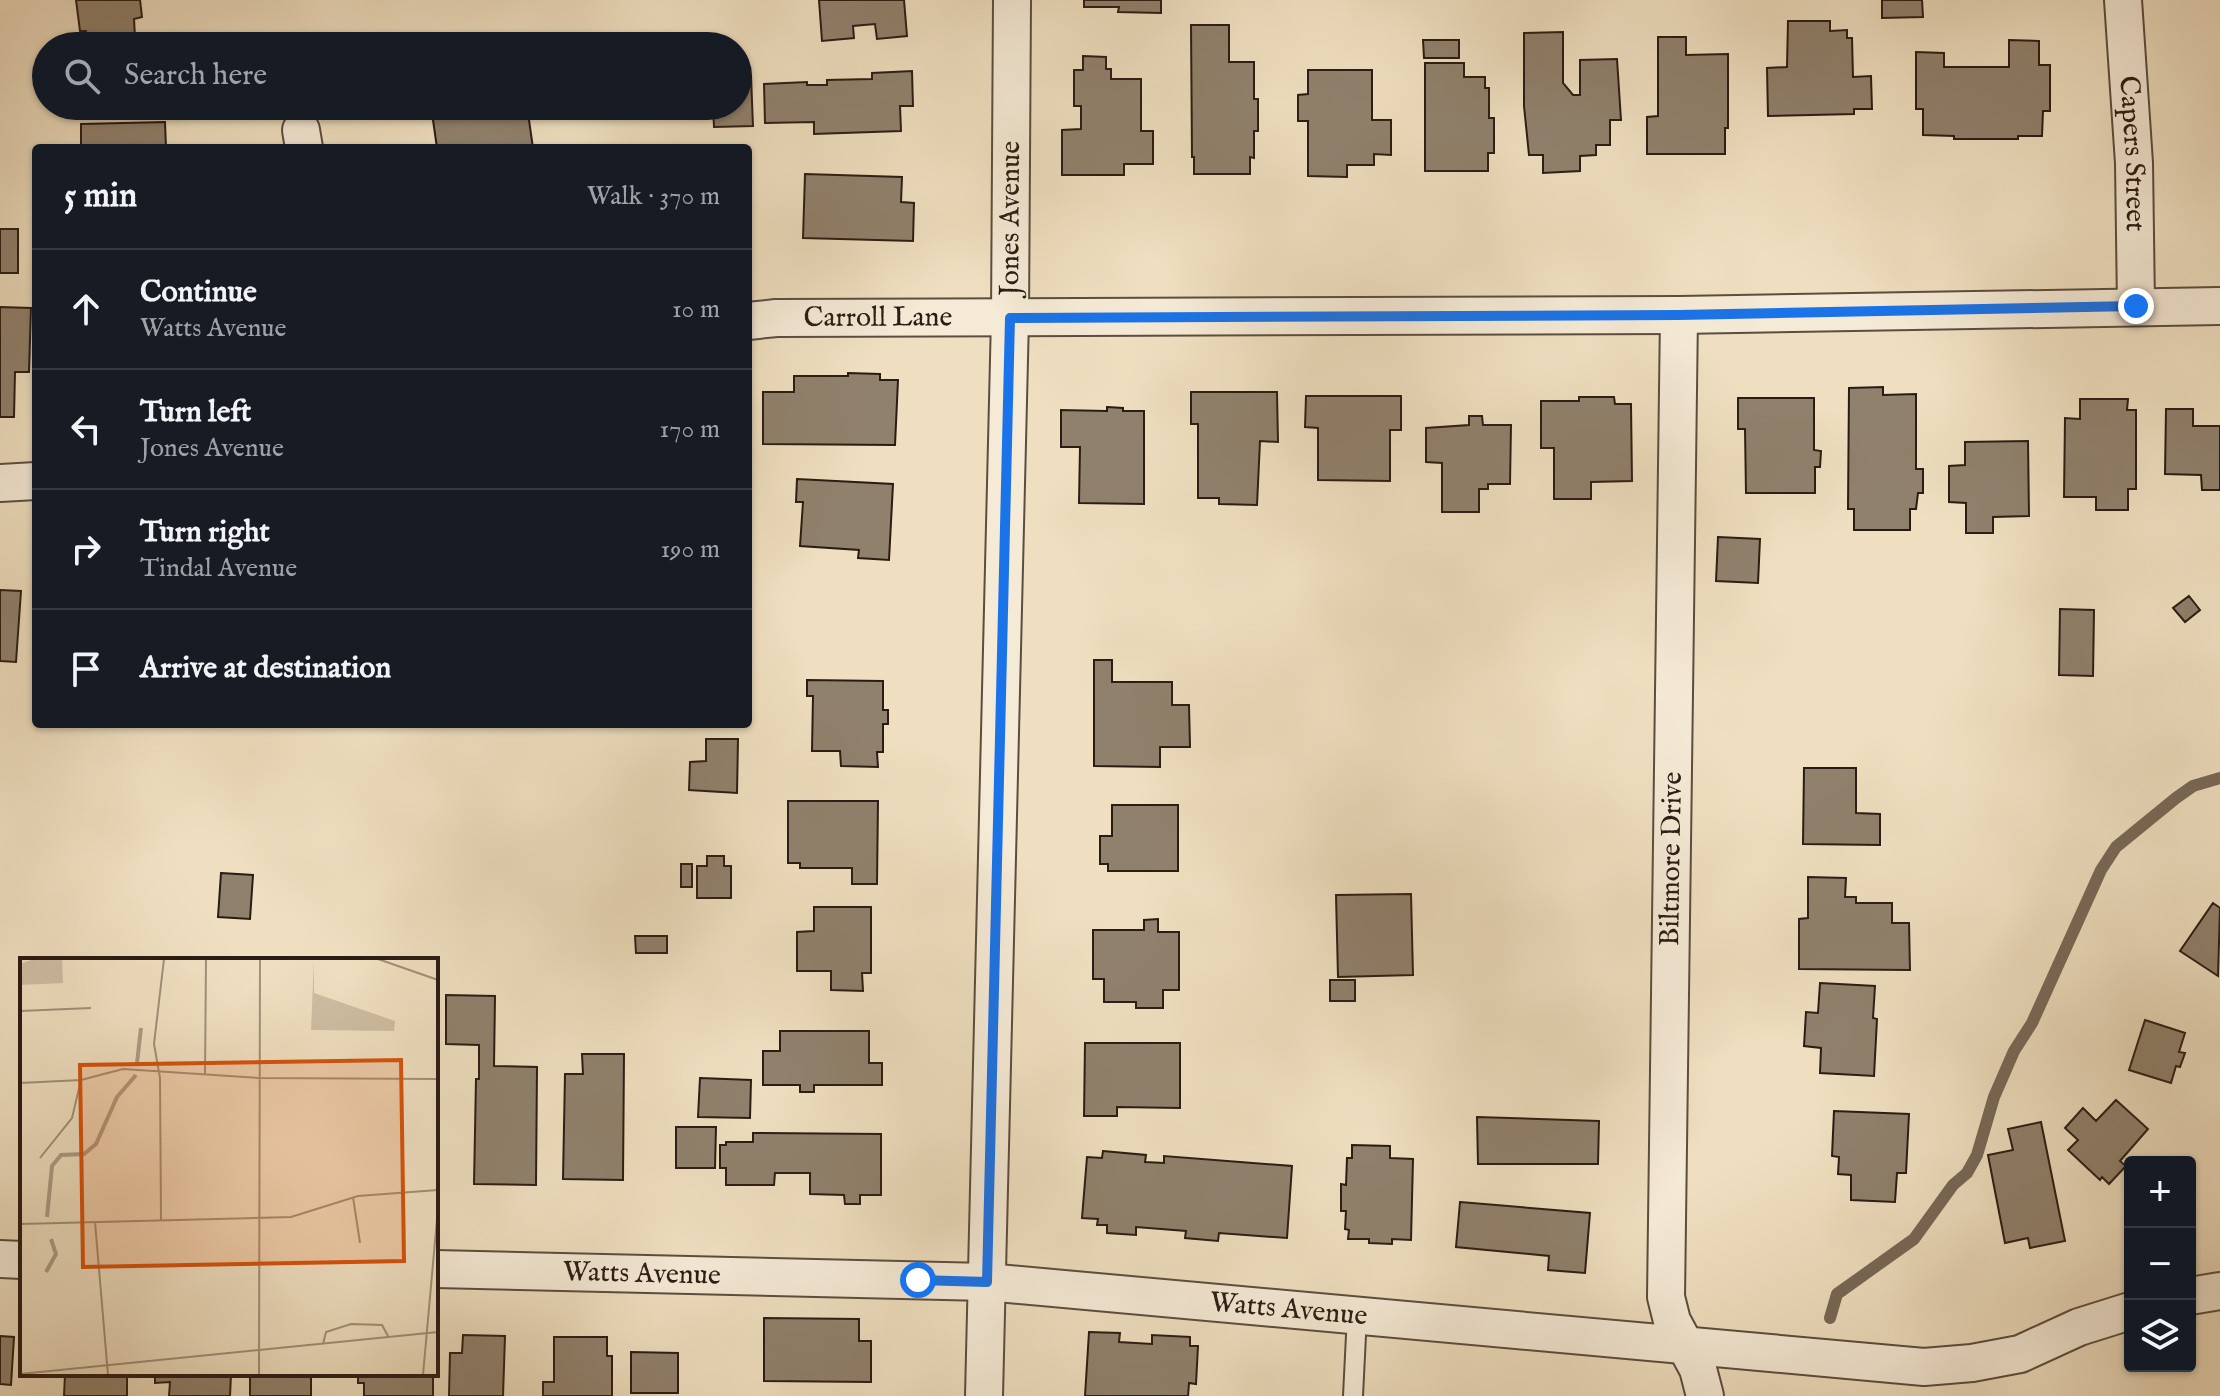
<!DOCTYPE html>
<html lang="en">
<head>
<meta charset="utf-8">
<style>
  :root { --surface:#171b24; --page:#20242c; --text:#f1f3f6; --muted:#9ea1a6; --line:#363941 }
  body { margin:0; font-family:"IM FELL English",serif; background:var(--page); color:var(--text) }
  .controls { position:absolute; right:24px; bottom:24px; display:grid; overflow:hidden; border-radius:8px; box-shadow:0 2px 6px #0004 }
  .controls button { width:72px; height:72px; display:grid; place-items:center; padding:0; border:0; border-bottom:2px solid var(--line); background:var(--surface); color:var(--text); font:40px sans-serif }
  .stop { position:absolute; width:24px; height:24px; margin:-18px; border:6px solid #1a73e8; border-radius:50%; background:#fff }
  .stop.end { background:#1a73e8; border-color:#fff; box-shadow:0 2px 8px #0008 }
  .list { margin:0; padding:0; list-style:none }
  h2 { display:flex; justify-content:space-between; align-items:center; height:104px; margin:0; padding:0 32px; font-size:34px }
  h2 small { font-size:26px; font-weight:400; color:var(--muted) }
  .list li { display:grid; grid-template-columns:52px 1fr auto; gap:24px; align-items:center; box-sizing:border-box; height:120px; padding:0 32px; border-top:2px solid var(--line) }
  .list b { display:block; font-size:30px; white-space:nowrap }
  .list p { margin:0; font-size:26px; white-space:nowrap; color:var(--muted) }
  .list em { font-size:26px; font-style:normal; color:var(--muted) }
  .icon { flex:none; width:44px; height:44px; fill:none; stroke:currentColor; stroke-width:2; stroke-linecap:round; stroke-linejoin:round }
  .map { position:relative; flex:none; width:2220px; height:1396px; overflow:hidden }
  .search { position:absolute; background:var(--surface); box-shadow:0 2px 6px #0004; left:32px; top:32px; width:720px; height:88px; display:flex; align-items:center; gap:20px; box-sizing:border-box; padding:0 28px; border-radius:44px; color:var(--muted); font-size:30px }
  .panel { position:absolute; background:var(--surface); box-shadow:0 2px 6px #0004; left:32px; top:144px; width:720px; height:584px; border-radius:8px }
  .map>svg:first-child { display:block }
  .lines { fill:none; stroke-linecap:round; stroke-linejoin:round }
  .stream { stroke:#786958; stroke-width:12 }
  .building { fill:#90816d; stroke:#2a1c14; stroke-width:2 }
  .lane-casing { stroke:#5b4d3f; stroke-width:22 }
  .street-casing { stroke:#5b4d3f; stroke-width:40 }
  .lane { stroke:#f5ead6; stroke-width:18 }
  .street { stroke:#f5ead6; stroke-width:36 }
  .route { stroke:#1a73e8; stroke-width:10 }
  .labels { text-anchor:middle; dominant-baseline:central; stroke-width:6; stroke-linejoin:round; paint-order:stroke }
  .street-label { font-size:28px; fill:#2a1c14; stroke:#f5ead6 }
  .inset-river { fill:none; stroke:#ac9d86; stroke-width:4 }
  .inset-road { fill:none; stroke:#a0917b; stroke-width:2 }
  .view { fill:#d5530d; fill-opacity:0.15; stroke:#d5530d; stroke-width:4 }
  .inset-edge { fill:none; stroke:#2a1c14; stroke-width:4 }
</style>
</head>
<body>
<div class="map">
<svg width="2220" height="1396" viewBox="0 0 2220 1396">
  <rect width="100%" height="100%" fill="#efdfc0"/>
  <filter id="stains"><feTurbulence type="fractalNoise" baseFrequency=".0025" numOctaves="4"/><feColorMatrix values="0 0 0 0 .2 0 0 0 0 .09 0 0 0 0 .02 0 0 0 .5 -.17"/></filter>
  <radialGradient id="worn" r=".72"><stop offset=".6" stop-color="#630" stop-opacity="0"/><stop offset="1" stop-color="#630" stop-opacity=".3"/></radialGradient>
  <g class="lines">
    <path class="stream" d="M1830,1318L1837,1294L1914,1239L1953,1185L1967,1173L1977,1155L1994,1097L2014,1051L2032,1023L2101,870L2116,847L2176,798L2193,786L2220,778"/>
  </g>
  <path class="building" d="M76,0H140L142,17L134,19L135,37L156,46L100,44L99,35L87,36L86,31H80Z
    M819,0H904L907,36L877,39L875,24L853,26L854,38L822,41Z
    M1084,0H1161V13L1118,12L1119,7H1084Z
    M1882,0H1922L1923,17L1882,18Z
    M1788,21H1830V31L1847,30V38H1852L1853,77L1871,76L1872,109H1854V114L1768,116L1767,68L1787,67Z
    M1191,25H1229V62H1254V99H1258V131H1254V158L1250,157V174H1194V157H1192Z
    M1563,32V83L1573,95H1580V60L1617,59L1621,120H1610V145H1596V155L1580,156V171L1543,173V155H1529L1524,106V33Z
    M1658,37H1686V55L1728,54V128H1725V154H1647V117L1658,116Z
    M1423,40H1459V58H1424Z
    M2009,40L2039,41V65H2050V111H2043L2042,136H2018V139H1954V136L1923,135V109H1916V52L1944,53V67H2009Z
    M1083,56L1106,57V69H1111V79H1141V131H1153V164H1124V175H1062V130L1081,129V106H1074V70H1083Z
    M1425,63H1464V77H1485V88H1489V118H1494V153H1488V171H1425Z
    M1308,70H1372V120H1391V155L1374,154V165H1347V177L1308,176V121H1298V95L1308,94Z
    M912,71L913,106H900L901,131L814,134V122L765,123L764,84L807,82V85H827V80L872,79V73Z
    M738,76H751L753,126L714,127L713,106H738Z
    M431,106H527L533,148H437Z
    M165,122L166,148H81V124Z
    M805,174L902,177L901,202L914,203L913,241L803,238Z
    M0,229H18V273H0Z
    M0,307L31,308L29,372H15L14,417H0Z
    M848,373L880,374V380H898L895,445L763,444V392H794V376H848Z
    M1883,387V395L1916,394V469H1923V493H1918L1916,509H1910V530H1854V509H1848L1849,388Z
    M1191,392H1277L1278,442L1260,441L1257,505L1219,504V498H1198V424H1191Z
    M1306,396H1401V430H1390V481L1318,480V428L1305,427Z
    M1579,397H1614L1615,404H1631L1632,481L1591,482V499H1554V448H1541V401H1579Z
    M1738,398H1814V450L1821,451L1820,467H1815V493H1746L1745,429H1738Z
    M2080,399H2128L2127,410H2136V489H2128V510H2096V497H2064L2065,418L2080,419Z
    M1107,407L1123,408V411H1144V504L1079,503L1080,447H1061V410L1107,411Z
    M2166,409H2193V426H2220V490H2202L2201,475L2165,474Z
    M1469,416H1482L1483,425H1511L1510,484H1488V489H1479V512H1442V463L1426,462V428L1469,425Z
    M2028,441L2029,516L1993,517V533H1966V503L1949,502V466L1965,465V442Z
    M797,479L893,484L889,560L858,558L859,550L800,546L803,502H796Z
    M1718,537L1760,539L1758,583L1716,581Z
    M0,590L21,591L16,662L0,661Z
    M2189,596L2200,610L2185,622L2173,608Z
    M2060,609L2094,610L2093,676L2059,675Z
    M1094,660H1112V682H1172V705H1189L1190,747H1160V767L1094,766Z
    M807,680L883,681V710H888V724H883V752H877L878,767L841,766L840,751H812L813,696H807Z
    M706,739H738L737,793L689,790L690,762L706,761Z
    M1804,768H1856V813L1880,814V845L1803,844Z
    M788,801H878L877,884H852V868H800V863H788Z
    M1112,805H1178V871H1108V864H1100V836H1112Z
    M707,856H724V866H731V898H697V866H707Z
    M681,864H692V887H681Z
    M221,873L253,875L250,919L218,917Z
    M1808,877L1846,878L1845,897H1856V903H1892V923H1909L1910,970L1799,969V919L1808,918Z
    M1411,894L1413,975L1338,977L1336,895Z
    M2213,903L2220,908L2218,976L2180,951Z
    M814,907H871V973H862L863,991L831,990V971H797V932L814,931Z
    M1158,919V932H1179V990H1163V1008H1136V1002H1104V979H1093V930H1144V920Z
    M635,936H667V953H636Z
    M1330,980H1355V1001H1330Z
    M1820,983L1875,986L1873,1018L1877,1019L1874,1076L1820,1073L1821,1048L1804,1046L1806,1012L1818,1013Z
    M446,995L495,996L494,1066L537,1067L536,1185L474,1184L476,1079H479V1045L446,1044Z
    M2145,1020L2185,1033L2179,1052L2185,1053L2180,1067L2176,1066L2171,1083L2129,1070Z
    M780,1031H869V1063H882V1085H814V1092H800V1085H763V1051H780Z
    M1085,1043H1180V1108L1117,1107V1116H1084Z
    M582,1054H624L623,1180L563,1179L565,1074H583Z
    M700,1078L751,1080L750,1118L698,1117Z
    M2116,1100L2148,1129L2120,1161L2126,1166L2109,1184L2102,1177L2100,1180L2068,1150L2078,1140L2065,1128L2083,1108L2096,1121Z
    M1834,1111L1909,1114L1906,1173H1897L1895,1202L1851,1200V1175L1838,1174L1839,1157L1832,1156Z
    M1477,1117L1599,1121L1598,1164H1478Z
    M2041,1122L2065,1241L2030,1248L2028,1238L2005,1243L1988,1155L2013,1150L2008,1129Z
    M676,1127H716L715,1168H676Z
    M753,1133L881,1134V1195H860V1204H845L844,1195L810,1194V1173H775L774,1185H726V1168H720V1145H726V1142H753Z
    M1352,1145L1390,1146V1158L1413,1159L1411,1240L1392,1239V1244L1369,1243V1239H1348L1349,1230L1345,1229L1346,1211H1341V1184L1346,1185L1347,1158H1352Z
    M1103,1151L1146,1155L1145,1162L1164,1163V1156L1292,1166L1287,1238L1219,1233L1218,1241L1185,1238L1186,1231L1136,1227V1235L1107,1233V1225H1097L1098,1219L1082,1218L1087,1157L1102,1158Z
    M1460,1202L1590,1213L1585,1273L1548,1270L1549,1256L1456,1247Z
    M764,1318L859,1319V1341H871V1382L764,1381Z
    M1089,1332L1120,1333L1119,1342L1152,1344V1335L1190,1337V1346H1198L1196,1384L1189,1383L1188,1396H1085Z
    M463,1335L505,1336L503,1396H449L450,1353H462Z
    M0,1336L14,1337L11,1385L0,1384Z
    M554,1337H607V1356H612V1396H543V1382H554Z
    M631,1352L678,1353V1393H631Z
    M65,1374H127V1396H64Z
    M155,1374H231L230,1396H169L170,1382L155,1383Z
    M250,1374H311V1396H250Z
    M358,1374H433V1396H364V1383H358Z"/>
  <g class="lines">
    <g class="lane-casing">
      <path id="lane" d="M1353,1396L1357,1315"/>
    </g>
    <g class="street-casing">
      <g id="street">
        <path id="s1" d="M2123,0L2134,163L2136,306"/>
        <path d="M301,130L304,148"/>
        <path d="M1679,315L1666,1297L1672,1321L1698,1369L1705,1396"/>
        <path id="s2" d="M748,321L776,318L1679,315L2220,306"/>
        <path d="M0,483L36,481"/>
        <path d="M0,1259L22,1260"/>
        <path id="s3" d="M436,1269L987,1282L1924,1367L1972,1363L2020,1354L2079,1327L2130,1311"/>
        <path d="M2190,1296L2220,1291"/>
        <path id="s4" d="M984,1396L1010,318L1012,0"/>
      </g>
    </g>
    <use href="#lane" class="lane"/>
    <use href="#street" class="street"/>
  </g>
  <g class="lines">
    <path class="route" d="M918,1280L987,1282L1010,318L1679,315L2136,306"/>
  </g>
  <g class="labels">
    <g class="street-label">
      <text stroke="none"><textPath href="#s1" startOffset="154">Capers Street</textPath></text>
      <text stroke="none"><textPath href="#s4" startOffset="1178">Jones Avenue</textPath></text>
      <text stroke="none"><textPath href="#s2" startOffset="130">Carroll Lane</textPath></text>
      <text transform="translate(1672 859) rotate(-89)">Biltmore Drive</text>
      <text stroke="none"><textPath href="#s3" startOffset="206">Watts Avenue</textPath></text>
      <text stroke="none"><textPath href="#s3" startOffset="854">Watts Avenue</textPath></text>
    </g>
  </g>
  <g transform="translate(20 958)">
    <rect width="418" height="418" fill="#efdfc0"/>
    <path d="M14,1H42L43,25L0,27V6ZM294,1V35L375,63L374,73L291,72Z" fill="#cebea3"/>
    <path class="inset-river" d="M117,105L121,70M27,259L32,208L41,197L64,196L76,186L97,139L116,117M26,314L36,296L31,281"/>
    <path class="inset-road" d="M358,1L418,22M0,53L71,50M185,117L186,1M0,125L61,122L103,111L238,120L418,121M20,200L52,160L61,122M333,239L340,285M141,262L140,120L134,86L144,1M75,264L88,417M0,266L271,259L338,238L418,232M303,386L306,374L331,366L362,367L368,378M0,416L418,374M239,417L240,1M403,417L418,250"/>
    <path class="view" d="M381,102L384,303L63,309L60,107Z"/>
    <rect width="418" height="418" class="inset-edge"/>
  </g>
  <rect width="100%" height="100%" filter="url(#stains)"/>
  <rect width="100%" height="100%" fill="url(#worn)"/>
</svg>
<div class="controls">
<button>+</button>
<button>−</button>
<button><svg class="icon" aria-label="layers" viewBox="0 0 24 24"><path d="M12 4l9 5-9 5-9-5zM3 14l9 5 9-5"/></svg></button>
</div>
<div class="stop" style="left:918px;top:1280px"></div>
<div class="stop end" style="left:2136px;top:306px"></div>
<div class="search"><svg class="icon" aria-label="search" viewBox="0 0 24 24"><circle cx="10" cy="10" r="6"/><path d="M15 15l6 6"/></svg>Search here</div>
<section class="panel">
<h2>5 min<small>Walk · 370 m</small></h2>
<ul class="list">
<li><svg class="icon" aria-label="ahead" viewBox="0 0 24 24"><path d="M12 20V5M6 11l6-6 6 6"/></svg><div><b>Continue</b><p>Watts Avenue</p></div><em>10 m</em></li>
<li><svg class="icon" aria-label="left" viewBox="0 0 24 24"><path d="M17 20v-9H6M10 6l-5 5 5 5"/></svg><div><b>Turn left</b><p>Jones Avenue</p></div><em>170 m</em></li>
<li><svg class="icon" aria-label="right" viewBox="0 0 24 24"><path d="M7 20v-9h11M14 6l5 5-5 5"/></svg><div><b>Turn right</b><p>Tindal Avenue</p></div><em>190 m</em></li>
<li><svg class="icon" aria-label="arrive" viewBox="0 0 24 24"><path d="M6 21V4h12l-3 4 3 4H6"/></svg><div><b>Arrive at destination</b></div></li>
</ul>
</section>
</div>
</body>
</html>
